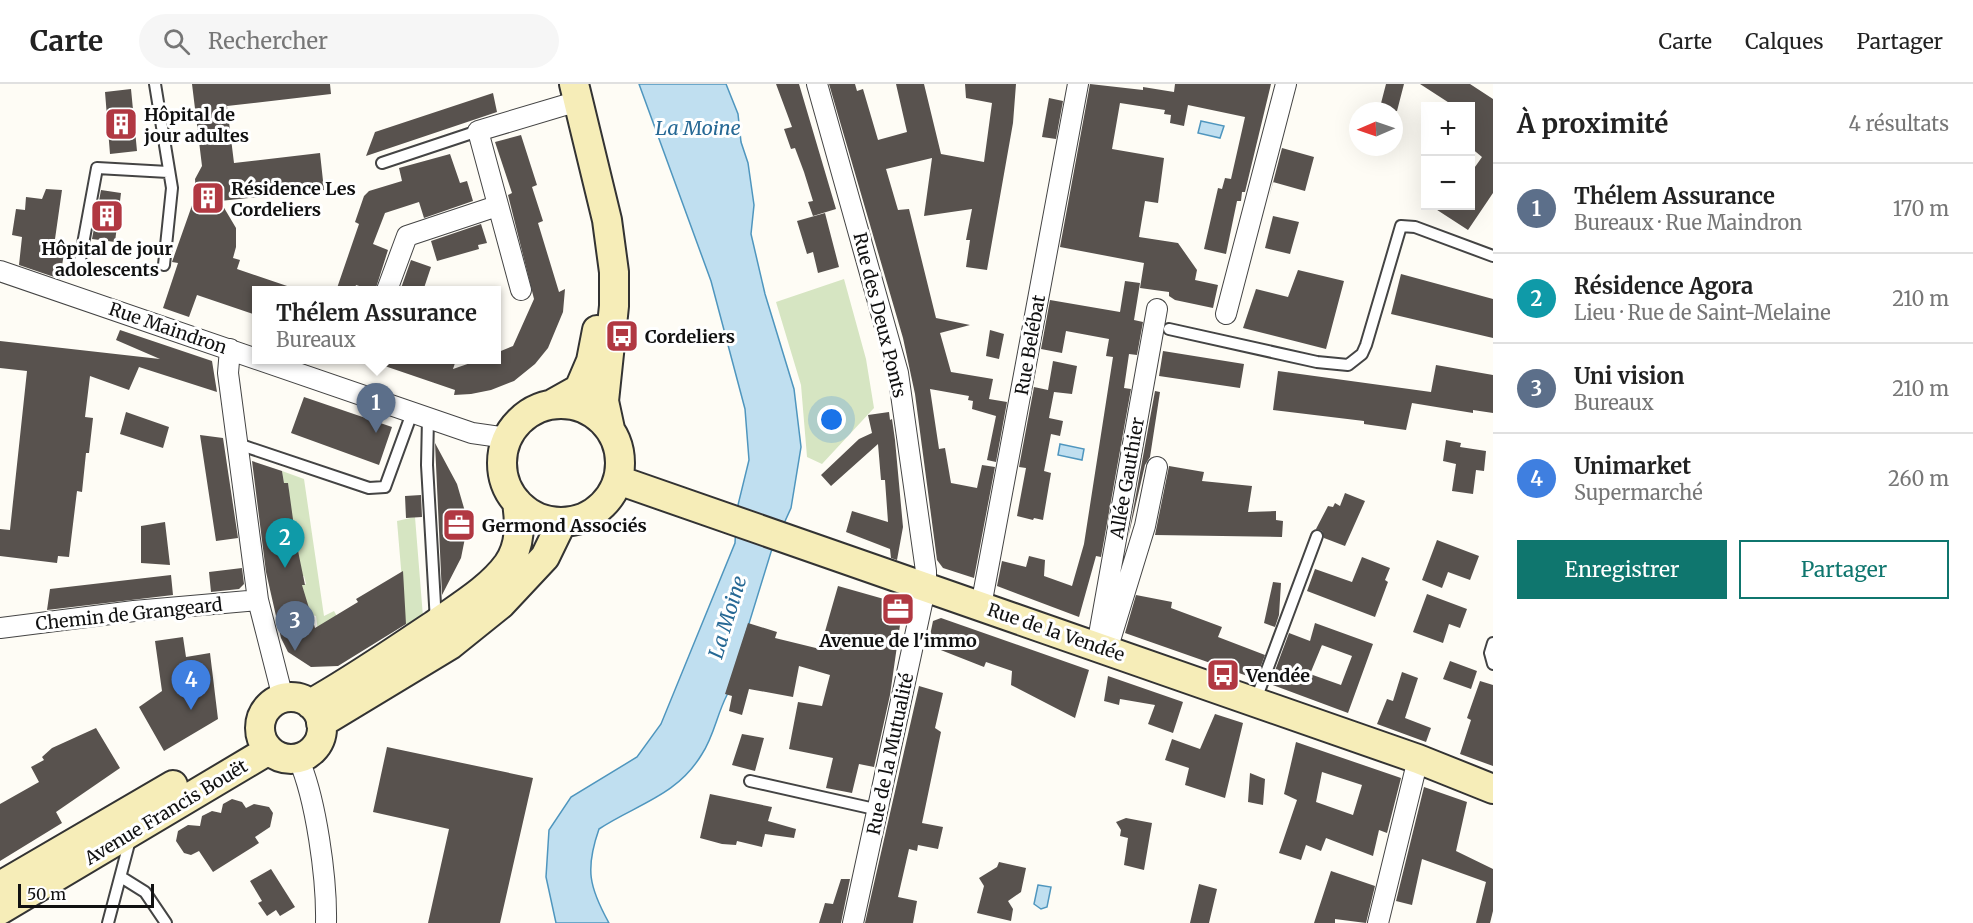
<!DOCTYPE html>
<html lang="fr">
<head>
<meta charset="utf-8">
<style>
  :root { --surface:#fff; --page:#f6f6f6; --text:#222; --muted:#767676; --line:#e0e0e0; --accent:#0f766e }
  body { margin:0; font-family:Merriweather,serif; background:var(--page); color:var(--text) }
  .controls { position:absolute; right:18px; top:18px; display:grid; overflow:hidden; border-radius:0px; box-shadow:0 6px 24px #0002 }
  .controls button { width:54px; height:54px; display:grid; place-items:center; padding:0; border:0; border-bottom:2px solid var(--line); background:var(--surface); color:var(--text); font:30px sans-serif }
  .compass { position:absolute; left:1349px; top:18px; width:54px; height:54px; border-radius:50%; background:var(--surface); box-shadow:0 6px 24px #0002; rotate:268deg }
  .scale { position:absolute; left:18px; bottom:15px; width:136px; box-sizing:border-box; padding-left:6px; border:3px solid #111; border-top:0; font-size:16px; line-height:21px; white-space:nowrap; color:#111; -webkit-text-stroke:4px #fff; paint-order:stroke }
  .you { position:absolute; left:832px; top:336px; width:21px; height:21px; margin:-15px; border:4px solid #fff; border-radius:50%; background:#1a73e8; box-shadow:0 0 0 9px #1a73e833 }
  .badge { display:grid; place-items:center; width:39px; height:39px; border-radius:50%; background:var(--accent); color:#fff; font-size:20px; font-weight:700 }
  .pin { position:absolute; translate:-50% -50px; filter:drop-shadow(0 2px 3px #0008) }
  .pin::after { content:''; position:absolute; top:32px; width:21px; height:18px; background:inherit; clip-path:polygon(0 0,100% 0,50% 100%) }
  .popup { position:absolute; left:252px; top:202px; width:249px; height:78px; box-sizing:border-box; display:grid; place-content:center; border-radius:0px; background:var(--surface); filter:drop-shadow(0 2px 4px #0005); font-size:20px; white-space:nowrap; color:var(--muted) }
  .popup b { font-size:22px; color:var(--text) }
  .popup::after { content:''; position:absolute; left:50%; top:100%; margin-left:-12px; border:12px solid transparent; border-top-color:var(--surface) }
  .list { margin:0; padding:0; list-style:none }
  h2 { display:flex; justify-content:space-between; align-items:center; height:78px; margin:0; padding:0 24px; font-size:26px }
  h2 small { font-size:20px; font-weight:400; color:var(--muted) }
  .list li { display:grid; grid-template-columns:39px 1fr auto; gap:18px; align-items:center; box-sizing:border-box; height:90px; padding:0 24px; border-top:2px solid var(--line) }
  .list b { display:block; font-size:22px; white-space:nowrap }
  .list p { margin:0; font-size:20px; white-space:nowrap; color:var(--muted) }
  .list em { font-size:20px; font-style:normal; color:var(--muted) }
  .actions { display:flex; gap:12px; padding:18px 24px }
  .actions a { flex:1; padding:14px 0; border:2px solid var(--accent); border-radius:0px; text-align:center; font-size:21px; color:var(--accent) }
  .actions .main { background:var(--accent); color:#fff }
  .icon { flex:none; width:33px; height:33px; fill:none; stroke:currentColor; stroke-width:2; stroke-linecap:round; stroke-linejoin:round }
  .map { position:relative; flex:none; width:1493px; height:839px; overflow:hidden }
  header { display:flex; align-items:center; gap:36px; box-sizing:border-box; height:84px; padding:0 30px; background:var(--surface); border-bottom:2px solid var(--line) }
  header strong { font-size:28px }
  nav { display:flex; gap:33px; margin-inline-start:auto; font-size:21px }
  .search { width:420px; height:54px; background:var(--page); display:flex; align-items:center; gap:15px; box-sizing:border-box; padding:0 21px; border-radius:33px; color:var(--muted); font-size:22px }
  main { display:flex }
  aside { flex:1; background:var(--surface) }
  .map>svg:first-child { display:block }
  .green { fill:#d6e5c2 }
  .water { fill:#c0dff0; stroke:#4f96be; stroke-width:1.5 }
  .building { fill:#58524e; fill-rule:evenodd }
  .lines { fill:none; stroke-linecap:round; stroke-linejoin:round }
  .lane-casing { stroke:#444; stroke-width:14 }
  .street-casing { stroke:#444; stroke-width:22 }
  .secondary-casing { stroke:#333; stroke-width:32 }
  .lane { stroke:#fff; stroke-width:10 }
  .street { stroke:#fff; stroke-width:20 }
  .secondary { stroke:#f6edb8; stroke-width:28 }
  .labels { text-anchor:middle; dominant-baseline:central; stroke-width:6; stroke-linejoin:round; paint-order:stroke }
  .poi-label { font-size:18px; font-weight:bold; fill:#111; stroke:#fff; text-anchor:start }
  .street-label { font-size:18px; fill:#111; stroke:#fff }
  .water-label { font-size:20px; font-style:italic; fill:#276995; stroke:#fff }
</style>
</head>
<body>
<header>
<strong>Carte</strong>
<div class="search"><svg class="icon" aria-label="search" viewBox="0 0 24 24"><circle cx="10" cy="10" r="6"/><path d="M15 15l6 6"/></svg>Rechercher</div>
<nav><a>Carte</a><a>Calques</a><a>Partager</a></nav>
</header>
<main>
<div class="map">
<svg width="1493" height="839" viewBox="0 0 1493 839">
  <rect width="100%" height="100%" fill="#fefcf5"/>
  <path class="green" d="M844,195L866,275L874,324L822,380L807,373L801,301L776,218Z
    M282,387L304,395L324,532L334,527L339,536L318,547L316,532L308,530L302,501L306,500L304,492H300L297,462H294L288,399H284Z
    M415,433L423,533L406,544L397,437Z"/>
  <path class="water" d="M639,0H726L738,30L741,58L748,79L754,121L751,150L765,210L794,305L801,363L791,424L771,468L727,611C717,630 714,652 702,670C677,712 637,720 599,745C585,785 589,803 609,839H556L546,793L549,746L571,713L637,673L661,640L735,459L737,425L749,376L745,325L711,197Z
    M1201,37L1224,42L1220,54L1198,49Z
    M1060,360L1084,365L1082,376L1058,371Z
    M1038,801L1051,803L1047,823L1041,825L1034,820Z"/>
  <path class="building" d="M192,0H330L331,10L227,22L234,79L320,69L324,106L220,117L236,144V163L233,174L240,176L237,185L293,204L292,207H256V231L197,211L189,233L163,224L178,179L172,178L196,110L195,95L202,82Z
    M776,0H799L836,125L813,132L808,118L813,117L804,88L795,64L791,65L784,45L792,43Z
    M829,0H855L857,7L863,5L878,56L907,48L896,0H924L941,70L984,78L992,19L966,14L965,0H1016L1013,39L987,186L966,183L970,156H966L972,125L924,132L932,74L886,85L898,126L909,125L936,234L970,241L940,249L951,288L993,295L989,315L1007,318L996,378L987,376L996,332L972,325L973,317L968,316L969,312L930,305L939,365L945,364L951,399L977,404L982,381L995,383L974,494L943,484L937,476L915,310L903,254Z
    M1090,0L1143,6V3L1174,8L1175,0H1271L1245,108H1242L1241,117H1237L1226,170L1204,165L1218,104L1222,105L1225,94L1231,95L1245,33L1188,21L1184,42L1170,39L1171,31L1164,30L1165,26L1120,19L1112,65L1164,74L1158,119L1145,117L1139,153L1178,159L1197,186L1195,196L1218,201L1213,224L1175,216L1169,212V208L1140,204L1144,179L1060,163Z
    M1386,0H1404L1397,27H1379Z
    M1420,0H1470L1493,15V109L1468,146L1431,122H1470V90L1482,73L1470,63V22H1454Z
    M131,5L137,67L110,70L105,8Z
    M493,9L497,28L366,72L375,48Z
    M1049,14L1063,17L1056,55L1042,53Z
    M521,51L537,101L532,103L543,137L538,139L559,208L565,205L563,228L548,264L535,280L514,297L491,306L471,310L454,311L455,306L373,278V276H456L453,285L479,276H496V269L513,262L534,215L508,111L512,109L495,58Z
    M1282,64L1314,73L1305,107L1273,98L1269,114Z
    M450,70L460,99L467,97L473,117L424,134L419,118L385,129L373,160L388,166L375,207L356,201L354,207H336L359,140L355,138L364,112L369,107L402,97L399,84Z
    M46,105L62,106L55,155L66,156L60,195L19,181L22,153L12,151L16,125L25,126L26,113L42,115Z
    M101,106L121,109L115,158L92,155Z
    M825,129L839,183L818,189L813,168L807,170L797,137Z
    M1273,132L1299,138L1290,170L1265,164Z
    M481,140L487,159L478,161L479,165L437,177L431,157Z
    M411,176L431,183L423,207H400Z
    M1298,186L1344,197L1326,265L1243,244L1256,205L1288,213Z
    M1401,190L1493,215V254L1391,230Z
    M1125,197L1140,199L1134,236L1143,238L1137,271L1129,270L1124,304L1131,305L1101,473L1096,472L1079,533L997,502L1002,477L1026,483L1029,472L1045,476L1044,492L1072,502L1084,460L1113,273L1106,272L1109,255L1066,247L1062,269L1041,265L1050,216L1120,228Z
    M120,246L212,277L217,308L139,283L129,306L90,292L85,333L93,334L89,369H86L82,408L77,407L69,473L58,472L57,479L0,472V445L10,446L27,287L0,284V257L160,275L116,256Z
    M990,246L1004,250L999,275L986,272Z
    M1163,267L1244,280L1240,304L1159,292Z
    M1053,277L1077,282L1072,310L1054,308L1049,334L1063,337L1060,352L1051,350L1044,387L1051,389L1043,436L1034,434L1033,436L1017,432L1026,384L1019,383L1034,303L1048,306Z
    M1436,281L1493,291V329L1473,326V329L1412,319L1406,346L1364,340V337L1273,326L1278,287L1431,308Z
    M1155,307L1160,308L1150,373L1145,381L1128,454Z
    M304,313L392,343L379,381L291,349Z
    M126,328L169,343L163,364L120,350Z
    M889,328L890,336L892,335L895,356L903,443L897,476L891,474L890,465L846,448L852,427L888,438L885,396H881L878,360L831,402L821,391L859,355L872,349L868,331Z
    M200,351L223,354L238,454L216,457Z
    M1446,356L1461,359L1460,363L1486,367L1484,387L1476,386L1473,410L1452,407L1456,380L1443,377Z
    M435,359L457,400L466,431V449L461,474L442,511Z
    M252,377L282,387L284,399H288L296,457L305,501H302L315,544L358,518L356,515L403,487L406,540L338,582L311,583L288,568L281,554L266,488Z
    M1169,382L1204,388L1202,397L1252,402L1248,428L1276,427V436L1283,437L1282,453L1155,451Z
    M1345,409L1365,417L1345,462L1324,454L1322,447L1316,445L1328,422L1333,423L1335,419L1340,422Z
    M421,411L422,433L406,434L405,412Z
    M165,438L170,481L141,479V442Z
    M1437,456L1479,472L1470,496L1448,488L1442,504L1422,496Z
    M1362,473L1390,484L1385,496L1388,498L1375,533L1307,507L1315,485L1352,498Z
    M242,484L244,500L239,505L211,508L209,488Z
    M171,491L173,511L47,526L50,505Z
    M1273,498L1281,499L1279,531L1275,543L1264,539Z
    M838,502L898,519L902,527L890,611L874,683L859,680L852,709L826,704L833,674L789,665L798,618L822,622L830,591L799,582L793,613L749,605L742,631L729,627L732,612L725,610L748,539L777,548L775,554L820,565Z
    M1427,510L1467,525L1460,544L1449,540L1443,559L1413,548Z
    M1136,511L1172,518L1171,524L1222,543L1218,553L1265,571L1256,595L1125,549Z
    M941,534L1089,586L1075,634L1011,601L1012,587L986,578L984,583L928,561L933,537Z
    M1315,539L1373,560L1348,629L1270,600L1289,549L1310,557ZM1311,557L1352,572L1341,601L1310,590L1322,561Z
    M183,553L186,573L210,569L218,635L164,667L139,623L162,607L155,557Z
    M1450,577L1477,587L1471,605L1443,595Z
    M1402,588L1418,594L1405,634L1431,644L1426,658L1377,640L1387,615L1393,617Z
    M1108,592L1183,618L1173,649L1148,640L1155,621L1120,615L1119,621L1104,617Z
    M1480,597L1493,601V682L1460,670L1471,636L1467,634Z
    M919,602L943,609L935,644L941,648L922,739L943,743L938,765L918,761L917,767L909,765L898,813L917,817L913,839H865Z
    M1215,630L1243,639L1225,714L1185,701L1189,684L1165,676L1172,655L1200,665Z
    M96,644L120,684L56,728L62,739L0,777V720L39,698L31,683L44,676L42,673L52,664Z
    M742,650L764,654L755,687L732,681Z
    M1296,658L1401,694L1387,749L1379,746L1373,772L1326,754L1321,767L1306,761L1301,776L1279,769L1297,716L1284,710ZM1322,688L1362,701L1353,731L1316,718Z
    M387,663L533,694L500,839H428L449,745L373,728Z
    M1250,689L1265,695L1263,721L1248,718Z
    M1424,703L1467,718L1456,767L1493,785V827L1490,839H1476L1486,798L1422,775L1412,821L1396,817Z
    M710,710L772,723L768,737L796,745L794,754L765,750L762,763L737,757L736,761L722,760L700,754Z
    M232,715L242,718L246,724L254,720L269,723L273,729L270,743L255,753L259,759L213,788L199,767L191,771L184,769L176,757L178,747L188,741L200,742L202,732L212,727L221,729L223,720Z
    M1126,734L1152,739L1144,786L1124,781L1128,754L1120,752L1121,746L1116,738Z
    M999,778L1026,784L1021,808L1008,817L1013,825L1011,837L977,829L984,802L979,794L997,783Z
    M271,785L295,823L280,832L276,826L267,832L258,819L262,817L250,797Z
    M1331,787L1375,802L1366,839L1335,835V839H1314Z
    M841,795H850L841,839H819L825,819L833,820Z
    M1199,800L1217,805L1209,839H1190Z"/>
  <g class="lines">
    <g class="lane-casing">
      <path id="lane" d="M155,0L172,104L164,181
        M382,79L478,47
        M78,187L97,84L168,88
        M1169,245L1317,278L1348,281L1362,270L1366,261L1401,142L1415,143L1493,172
        M428,334L427,381L436,538
        M238,360L369,404L385,403L412,329
        M1493,559L1490,569L1493,580
        M1255,618L1317,452
        M750,697L879,726
        M121,793L145,808L166,839
        M108,839L131,752"/>
    </g>
    <g class="street-casing">
      <path id="street" d="M817,0L898,289L926,487V501L853,839
        M0,187L472,349L507,354
        M387,206L407,152L497,122
        M521,206L478,47L565,21
        M1226,230L1286,0
        M230,265L228,289L258,516L283,614
        M981,522L1078,0
        M0,544L134,527L258,516
        M1097,562L1157,225
        M1107,566L1145,442L1157,383
        M298,674C316,714 327,795 326,839
        M1378,839L1418,675"/>
    </g>
    <g class="secondary-casing">
      <path id="secondary" d="M574,0L607,136L614,188V222L604,317L610,345
        M554,319L579,305L591,277L597,246
        M502 379a59 59 0 1 1 118 0a59 59 0 1 1-118 0Z
        M618,396L1418,675L1493,705
        M260 644a31 31 0 1 1 62 0a31 31 0 1 1-62 0Z
        M310,620C353,596 393,568 434,541C459,523 490,505 508,480C521,461 520,439 517,418
        M321,639L450,561L501,520L545,473L562,438
        M0,802L173,701
        M0,826L269,666"/>
    </g>
    <use href="#lane" class="lane"/>
    <use href="#street" class="street"/>
    <use href="#secondary" class="secondary"/>
  </g>
  <defs>
    <g id="building-square" transform="scale(1.725)"><rect x="-9" y="-9" width="18" height="18" rx="4" fill="#b13842" stroke="#fff"/><path d="M-4-6H4V6H1V3H-1V6H-4ZM-2.5-4.3h1.7v1.8h-1.7ZM.8-4.3h1.7v1.8H.8ZM-2.5-1h1.7V.8h-1.7ZM.8-1h1.7V.8H.8Z" fill="#fff"/></g>
    <g id="bus-square" transform="scale(1.725)"><rect x="-9" y="-9" width="18" height="18" rx="4" fill="#b13842" stroke="#fff"/><path d="M-5-6H5V4H4V6H2V4H-2V6H-4V4H-5ZM-3.5-4V0h7V-4ZM-3.5 1.2v1.5H-2V1.2ZM2 1.2v1.5H3.5V1.2Z" fill="#fff"/></g>
    <g id="office-square" transform="scale(1.725)"><rect x="-9" y="-9" width="18" height="18" rx="4" fill="#b13842" stroke="#fff"/><path d="M-6-3h4V-5.5h4V-3h4V5H-6ZM-1-4.5V-3h2v-1.5ZM-6 0V1H6V0Z" fill="#fff"/></g>
  </defs>
  <g fill-rule="evenodd">
    <use href="#building-square" x="121" y="40"/>
    <use href="#building-square" x="208" y="114"/>
    <use href="#building-square" x="107" y="132"/>
    <use href="#bus-square" x="622" y="252"/>
    <use href="#office-square" x="459" y="441"/>
    <use href="#office-square" x="898" y="525"/>
    <use href="#bus-square" x="1223" y="591"/>
  </g>
  <g class="labels">
    <g class="poi-label">
      <text x="144" y="30">Hôpital de<tspan x="144" dy="21">jour adultes</tspan></text>
      <text x="231" y="104">Résidence Les<tspan x="231" dy="21">Cordeliers</tspan></text>
      <text x="107" y="164" text-anchor="middle">Hôpital de jour<tspan x="107" dy="21">adolescents</tspan></text>
      <text x="645" y="252">Cordeliers</text>
      <text x="482" y="441">Germond Associés</text>
      <text x="898" y="556" text-anchor="middle">Avenue de l'immo</text>
      <text x="1246" y="591">Vendée</text>
    </g>
    <g class="street-label">
      <text transform="translate(880 231) rotate(76)">Rue des Deux Ponts</text>
      <text transform="translate(168 244) rotate(19)">Rue Maindron</text>
      <text transform="translate(1030 261) rotate(-80)">Rue Belébat</text>
      <text transform="translate(1127 394) rotate(-80)">Allée Gauthier</text>
      <text transform="translate(129 530) rotate(-6)">Chemin de Grangeard</text>
      <text transform="translate(1056 548) rotate(19)">Rue de la Vendée</text>
      <text transform="translate(890 670) rotate(-78)">Rue de la Mutualité</text>
      <text transform="translate(166 728) rotate(-31)">Avenue Francis Bouët</text>
    </g>
    <g class="water-label">
      <text x="698" y="43">La Moine</text>
      <text transform="translate(727 533) rotate(-73)">La Moine</text>
    </g>
  </g>
</svg>
<div class="controls">
<button>+</button>
<button>−</button>
</div>
<svg class="compass" viewBox="-18 -18 36 36"><path d="M0-13l5 13h-10z" fill="#e53935"/><path d="M0 13l5-13h-10z" fill="#767676"/></svg>
<div class="scale">50 m</div>
<div class="you"></div>
<div class="pin badge" style="left:376px;top:349px;background:#5c6f8a">1</div>
<div class="popup"><b>Thélem Assurance</b>Bureaux</div>
<div class="pin badge" style="left:285px;top:484px;background:#0f9aa8">2</div>
<div class="pin badge" style="left:295px;top:567px;background:#5c6f8a">3</div>
<div class="pin badge" style="left:191px;top:626px;background:#3f7fe0">4</div>
</div>
<aside>
<h2>À proximité<small>4 résultats</small></h2>
<ul class="list">
<li><span class="badge" style="background:#5c6f8a">1</span><div><b>Thélem Assurance</b><p>Bureaux · Rue Maindron</p></div><em>170 m</em></li>
<li><span class="badge" style="background:#0f9aa8">2</span><div><b>Résidence Agora</b><p>Lieu · Rue de Saint-Melaine</p></div><em>210 m</em></li>
<li><span class="badge" style="background:#5c6f8a">3</span><div><b>Uni vision</b><p>Bureaux</p></div><em>210 m</em></li>
<li><span class="badge" style="background:#3f7fe0">4</span><div><b>Unimarket</b><p>Supermarché</p></div><em>260 m</em></li>
</ul>
<div class="actions"><a class="main">Enregistrer</a><a>Partager</a></div>
</aside>
</main>
</body>
</html>
